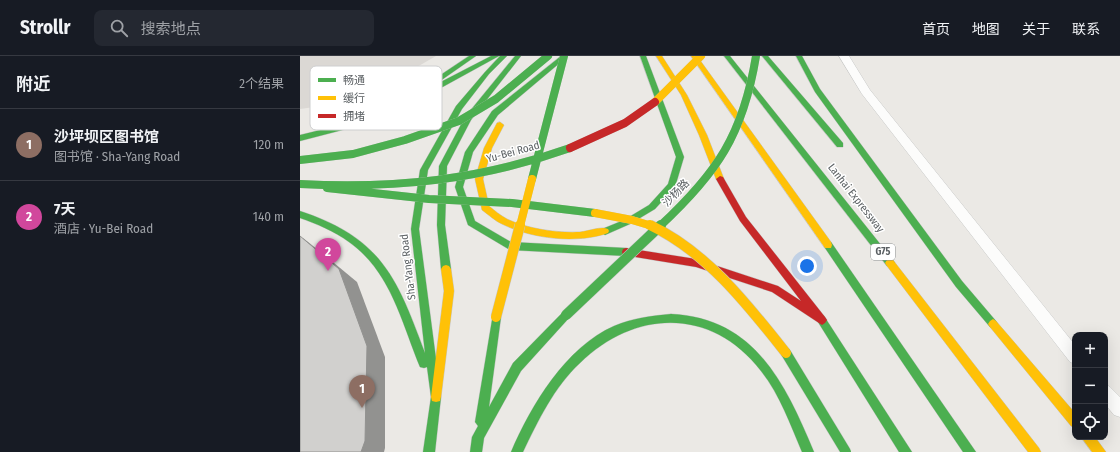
<!DOCTYPE html>
<html lang="zh">
<head>
<meta charset="utf-8">
<style>
  :root { --surface:#171b24; --page:#242831; --text:#f1f3f6; --muted:#9ea1a6; --line:#363941; --accent:#1a73e8 }
  body { margin:0; font-family:"Fira Sans Condensed","Noto Sans SC",sans-serif; background:var(--page); color:var(--text) }
  .controls { position:absolute; right:12px; bottom:12px; display:grid; overflow:hidden; border-radius:8px; box-shadow:0 4px 16px #0002 }
  .controls button { width:36px; height:36px; display:grid; place-items:center; padding:0; border:0; border-bottom:1px solid var(--line); background:var(--surface); color:var(--text); font:20px sans-serif }
  .you { position:absolute; left:507px; top:210px; width:14px; height:14px; margin:-10px; border:3px solid #fff; border-radius:50%; background:#1a73e8; box-shadow:0 0 0 6px #1a73e833 }
  .badge { display:grid; place-items:center; width:26px; height:26px; border-radius:50%; background:var(--accent); color:#fff; font-size:13px; font-weight:700 }
  .pin { position:absolute; translate:-50% -33px; filter:drop-shadow(0 1px 2px #0008) }
  .pin::after { content:''; position:absolute; top:21px; width:14px; height:12px; background:inherit; clip-path:polygon(0 0,100% 0,50% 100%) }
  .list { margin:0; padding:0; list-style:none }
  h2 { display:flex; justify-content:space-between; align-items:center; height:52px; margin:0; padding:0 16px; font-size:17px }
  h2 small { font-size:13px; font-weight:400; color:var(--muted) }
  .list li { display:grid; grid-template-columns:26px 1fr auto; gap:12px; align-items:center; box-sizing:border-box; height:72px; padding:0 16px; border-top:1px solid var(--line) }
  .list b { display:block; font-size:15px; white-space:nowrap }
  .list p { margin:0; font-size:13px; white-space:nowrap; color:var(--muted) }
  .list em { font-size:13px; font-style:normal; color:var(--muted) }
  .icon { flex:none; width:22px; height:22px; fill:none; stroke:currentColor; stroke-width:2; stroke-linecap:round; stroke-linejoin:round }
  .map { position:relative; flex:none; width:820px; height:396px; overflow:hidden }
  header { display:flex; align-items:center; gap:24px; box-sizing:border-box; height:56px; padding:0 20px; background:var(--surface); border-bottom:1px solid var(--line) }
  header strong { font-size:19px }
  nav { display:flex; gap:22px; margin-inline-start:auto; font-size:14px }
  .search { width:280px; height:36px; background:var(--page); display:flex; align-items:center; gap:10px; box-sizing:border-box; padding:0 14px; border-radius:8px; color:var(--muted); font-size:15px }
  main { display:flex }
  aside { flex:1; background:var(--surface) }
  .map>svg:first-child { display:block }
  .education { fill:#dbd8d4 }
  .lines { fill:none; stroke-linecap:round; stroke-linejoin:round }
  .lane-casing { stroke:#c7c8c7; stroke-width:1 }
  .fast-casing { stroke:#c6c6c6; stroke-width:1 }
  .slow-casing { stroke:#c6c6c6; stroke-width:1 }
  .jam-casing { stroke:#c6c6c6; stroke-width:1 }
  .lane { fill:#fcfcfb; fill-rule:evenodd }
  .fast { fill:#4caf50; fill-rule:evenodd }
  .slow { fill:#ffc107; fill-rule:evenodd }
  .jam { fill:#c62828; fill-rule:evenodd }
  .fast-bridge-far1-casing { stroke:#c6c6c6; stroke-width:8; stroke-linecap:butt }
  .fast-bridge-casing { stroke:#c6c6c6; stroke-width:11; stroke-linecap:butt }
  .slow-bridge-far1-casing { stroke:#c6c6c6; stroke-width:8; stroke-linecap:butt }
  .slow-bridge-casing { stroke:#c6c6c6; stroke-width:11; stroke-linecap:butt }
  .jam-bridge-casing { stroke:#c6c6c6; stroke-width:8; stroke-linecap:butt }
  .fast-bridge-far1 { stroke:#4caf50; stroke-width:8 }
  .fast-bridge { stroke:#4caf50; stroke-width:10 }
  .slow-bridge-far1 { stroke:#ffc107; stroke-width:8 }
  .slow-bridge { stroke:#ffc107; stroke-width:10 }
  .jam-bridge { stroke:#c62828; stroke-width:8 }
  .shaded-wall { fill:#929290 }
  .building { fill:#d1d0ce; stroke:#929290 }
  .labels { text-anchor:middle; dominant-baseline:central; stroke-width:3; stroke-linejoin:round; paint-order:stroke }
  .shield { fill:#fff; stroke:#8c9092; stroke-width:1 }
  .shield-label { font-size:10px; font-weight:bold; fill:#5b6063 }
  .street-label { font-size:11px; fill:#5b6063; stroke:#fff }
  .key { fill:#fff; stroke:#cecfd0; stroke-width:1 }
  .key-label { font-size:11px; fill:#5b6063 }
</style>
</head>
<body>
<header>
<strong>Strollr</strong>
<div class="search"><svg class="icon" aria-label="search" viewBox="0 0 24 24"><circle cx="10" cy="10" r="6"/><path d="M15 15l6 6"/></svg>搜索地点</div>
<nav><a>首页</a><a>地图</a><a>关于</a><a>联系</a></nav>
</header>
<main>
<aside>
<h2>附近<small>2个结果</small></h2>
<ul class="list">
<li><span class="badge" style="background:#8d6e63">1</span><div><b>沙坪坝区图书馆</b><p>图书馆 · Sha-Yang Road</p></div><em>120 m</em></li>
<li><span class="badge" style="background:#d1479c">2</span><div><b>7天</b><p>酒店 · Yu-Bei Road</p></div><em>140 m</em></li>
</ul>
</aside>
<div class="map">
<svg width="820" height="396" viewBox="0 0 820 396">
  <rect width="100%" height="100%" fill="#ebe9e5"/>
  <path class="education" d="M0,0H136L58,45L0,53Z"/>
  <g class="lines">
    <g class="lane-casing">
      <path id="lane" d="M539,0H549L570,34L775,289V308L770,306L562,38Z
        M805,328L810,331L820,341V361L814,359L805,348Z"/>
    </g>
    <g class="fast-casing">
      <path id="fast" d="M169,0H176L133,30L191,0H199L108,50H102V47L74,61V63L54,71L0,85V79L49,67L121,32Z
        M200,0H207L189,18L162,53L128,114L119,173L141,341L135,396H123L131,341L127,311L124,312L120,311C101,265 91,216 49,186C34,175 17,168 0,162V155C82,182 97,222 125,297L111,173L120,114L156,50L185,16Z
        M215,0H221L171,64L147,110L145,169L151,213L149,216L146,217L143,216L141,213L137,169L139,110L165,61Z
        M261,0H268L198,59L173,96L163,131L175,165L211,186L326,192L329,193L330,196L329,199L326,200L210,194L168,169L155,131L165,96L192,55Z
        M340,0H346L384,101L375,131L355,153L330,168L305,179L302,177L301,175L302,173L324,164L349,149L368,128L376,101Z
        M424,0H430L593,204L595,207L593,210L590,211L587,210Z
        M462,0H468L543,87V91H537Z
        M496,0H502L520,33L662,225L696,265L698,268L696,271L693,273L690,271L656,231L515,36Z
        M528,185L531,186L676,396H663L525,192L524,189L525,186Z
        M266,255L269,256L271,259L269,262L221,315L184,382L182,396H170L172,381L178,370L175,366L193,258L196,257L199,258L201,261L189,351L213,307L263,256Z
        M371,258C455,262 485,327 514,396H502C490,368 480,339 461,315C412,251 335,253 280,307C254,331 238,365 223,396H211C231,349 266,291 314,270C333,262 351,260 371,258Z
        M521,258L524,260L612,396H599L518,266L516,263L518,260Z"/>
    </g>
    <g class="slow-casing">
      <path id="slow" d="M356,0H362L387,39L407,79L424,123L423,125L420,126L416,123L399,79L381,39Z
        M391,0H397L531,186L532,189L531,192H525Z
        M200,66L204,69L192,92L183,123L189,150C195,155 200,159 207,163C228,173 257,177 280,176C289,175 301,170 308,173L309,175L308,177C277,188 232,183 202,168C195,165 189,159 182,154L175,123L184,92L197,67Z
        M590,203L593,204L739,392L741,396H728L587,210L585,207L587,204Z
        M146,209L149,210L151,213L154,235L141,341L140,345L136,346L132,345L131,341L144,235L141,213L143,210Z
        M693,263L696,265L775,357V372L771,370L690,271L688,268L690,265Z
        M781,381H795L806,396H792Z"/>
    </g>
    <g class="jam-casing">
      <path id="jam" d="M420,120L423,121L446,161L525,261L527,264L525,267L522,269L519,267L472,236L396,211L323,199L322,196L323,193L326,192L396,203L478,230L501,245L440,165L416,123Z"/>
    </g>
    <use href="#lane" class="lane"/>
    <use href="#fast" class="fast"/>
    <use href="#slow" class="slow"/>
    <use href="#jam" class="jam"/>
    <g class="fast-bridge-far1-casing">
      <path id="fast-bridge-far1" d="M0,104L53,98L105,84L159,65L196,43L248,0
        M232,123L264,0
        M0,128C95,133 180,124 270,92
        M27,132L129,143L212,147L295,157
        M360,170C417,117 443,79 456,0"/>
    </g>
    <g class="fast-bridge-casing">
      <path id="fast-bridge" d="M266,259L361,169
        M486,297L546,396"/>
    </g>
    <g class="slow-bridge-far1-casing">
      <path id="slow-bridge-far1" d="M355,46L401,0
        M295,157L332,164L352,170
        M220,170L232,123"/>
    </g>
    <g class="slow-bridge-casing">
      <path id="slow-bridge" d="M350,169C407,196 448,249 486,297
        M196,261L220,169"/>
    </g>
    <g class="jam-bridge-casing">
      <path id="jam-bridge" d="M270,92L325,67L355,46"/>
    </g>
    <use href="#fast-bridge-far1" class="fast-bridge-far1"/>
    <use href="#fast-bridge" class="fast-bridge"/>
    <use href="#slow-bridge-far1" class="slow-bridge-far1"/>
    <use href="#slow-bridge" class="slow-bridge"/>
    <use href="#jam-bridge" class="jam-bridge"/>
  </g>
  <path class="shaded-wall" d="M3,182L22,197L57,226L85,301V392L84,396H61Z"/>
  <path class="building" d="M0,180L39,213L67,290L65,385L61,396H0Z"/>
  <g class="labels">
    <rect class="shield" x="571" y="188" width="24" height="16" rx="3"/>
    <g class="shield-label">
      <text x="583" y="196">G75</text>
    </g>
    <g class="street-label">
      <text transform="translate(213 96) rotate(-15)">Yu-Bei Road</text>
      <text transform="translate(376 137) rotate(-46)">沙杨路</text>
      <text transform="translate(556 142) rotate(52)">Lanhai Expressway</text>
      <text transform="translate(108 211) rotate(-97)">Sha-Yang Road</text>
    </g>
  </g>
  <rect x="10" y="10" width="132" height="64" rx="6" class="key"/>
  <rect x="18" y="22" width="18" height="4" fill="#4caf50"/>
  <rect x="18" y="40" width="18" height="4" fill="#ffc107"/>
  <rect x="18" y="58" width="18" height="4" fill="#c62828"/>
  <g class="key-label">
    <text x="43" y="28">畅通</text>
    <text x="43" y="46">缓行</text>
    <text x="43" y="64">拥堵</text>
  </g>
</svg>
<div class="controls">
<button>+</button>
<button>−</button>
<button><svg class="icon" aria-label="locate" viewBox="0 0 24 24"><circle cx="12" cy="12" r="6"/><path d="M12 2v4M12 18v4M2 12h4M18 12h4"/></svg></button>
</div>
<div class="you"></div>
<div class="pin badge" style="left:62px;top:352px;background:#8d6e63">1</div>
<div class="pin badge" style="left:28px;top:215px;background:#d1479c">2</div>
</div>
</main>
</body>
</html>
